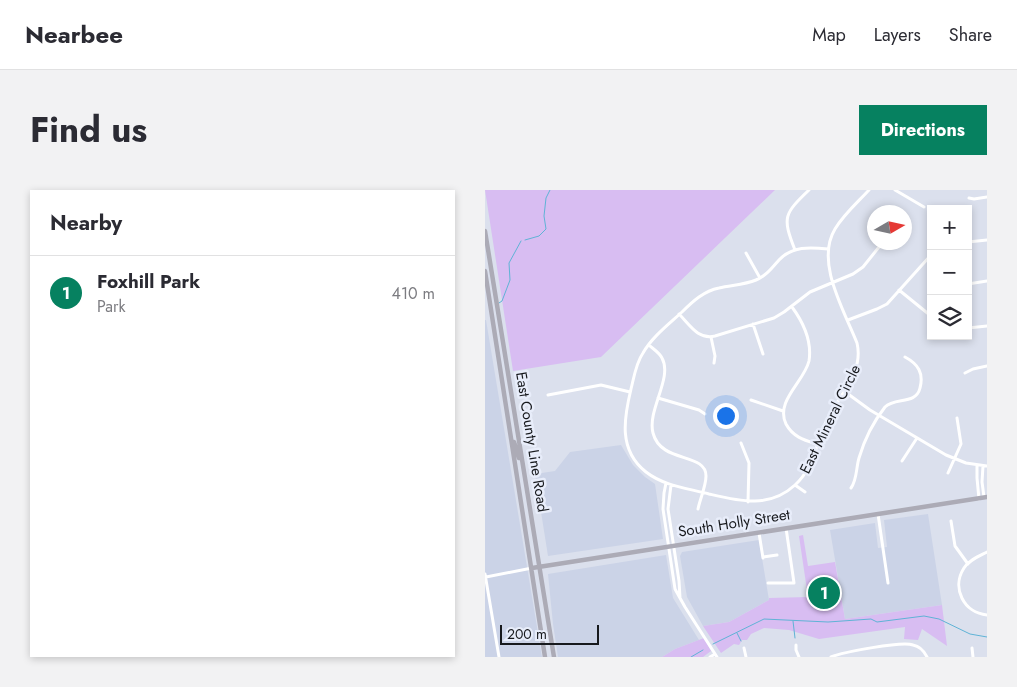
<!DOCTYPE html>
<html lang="en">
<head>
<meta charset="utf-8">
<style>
  :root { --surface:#fff; --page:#f2f2f3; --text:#2b2b33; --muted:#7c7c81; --line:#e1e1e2; --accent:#068160 }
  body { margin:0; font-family:Jost,sans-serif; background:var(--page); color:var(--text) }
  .controls { position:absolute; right:15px; top:15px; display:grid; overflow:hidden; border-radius:0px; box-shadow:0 2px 8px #0003 }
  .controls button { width:45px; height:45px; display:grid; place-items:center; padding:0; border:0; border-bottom:1px solid var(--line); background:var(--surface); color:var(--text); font:25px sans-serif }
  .compass { position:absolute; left:382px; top:15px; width:45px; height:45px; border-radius:50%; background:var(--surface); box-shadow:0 2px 8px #0003; rotate:81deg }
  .scale { position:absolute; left:15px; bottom:12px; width:99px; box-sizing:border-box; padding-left:5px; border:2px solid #17191d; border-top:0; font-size:14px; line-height:18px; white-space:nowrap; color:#17191d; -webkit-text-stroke:4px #e8edfa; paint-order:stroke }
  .you { position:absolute; left:240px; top:225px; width:18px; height:18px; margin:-12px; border:4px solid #fff; border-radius:50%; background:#1a73e8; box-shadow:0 0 0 8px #1a73e833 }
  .badge { display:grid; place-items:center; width:32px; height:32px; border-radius:50%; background:var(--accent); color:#fff; font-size:16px; font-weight:700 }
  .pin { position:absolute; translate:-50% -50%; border:2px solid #fff; box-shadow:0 1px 5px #0006 }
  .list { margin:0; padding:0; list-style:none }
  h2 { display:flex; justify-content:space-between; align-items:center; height:65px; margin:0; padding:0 20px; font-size:21px }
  h2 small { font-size:16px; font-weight:400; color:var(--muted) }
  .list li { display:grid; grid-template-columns:32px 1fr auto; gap:15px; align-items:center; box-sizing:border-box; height:75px; padding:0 20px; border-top:1px solid var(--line) }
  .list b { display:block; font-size:19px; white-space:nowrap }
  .list p { margin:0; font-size:16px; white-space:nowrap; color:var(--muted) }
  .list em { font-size:16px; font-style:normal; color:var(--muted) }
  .icon { flex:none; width:28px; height:28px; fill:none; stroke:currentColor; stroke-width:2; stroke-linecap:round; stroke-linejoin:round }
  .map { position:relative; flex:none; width:502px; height:467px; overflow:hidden; border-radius:0px }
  header { display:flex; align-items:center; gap:30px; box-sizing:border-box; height:70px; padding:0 25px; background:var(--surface); border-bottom:1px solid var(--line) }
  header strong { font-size:24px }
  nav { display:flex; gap:28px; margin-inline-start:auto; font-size:18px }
  .intro { display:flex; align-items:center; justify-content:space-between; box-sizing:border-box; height:120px; padding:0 30px }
  h1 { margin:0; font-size:35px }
  .button { padding:12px 22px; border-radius:0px; background:var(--accent); color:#fff; font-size:18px; font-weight:700 }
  main { display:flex; gap:30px; padding:0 30px }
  aside { flex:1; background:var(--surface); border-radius:0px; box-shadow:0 2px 8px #0003 }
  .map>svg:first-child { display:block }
  .built { fill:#cbd3e7 }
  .green { fill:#d8bdf2 }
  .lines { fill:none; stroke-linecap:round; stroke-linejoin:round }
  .stream { stroke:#5fb3d6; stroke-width:1 }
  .minor { stroke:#fff; stroke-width:3 }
  .secondary { stroke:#acabb6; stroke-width:4.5 }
  .labels { text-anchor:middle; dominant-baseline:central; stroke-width:5; stroke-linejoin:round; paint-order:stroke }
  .street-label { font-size:15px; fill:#17191d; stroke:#e8edfa }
</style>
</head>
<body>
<header>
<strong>Nearbee</strong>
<nav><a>Map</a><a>Layers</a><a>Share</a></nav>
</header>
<div class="intro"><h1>Find us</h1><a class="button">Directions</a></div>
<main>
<aside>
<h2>Nearby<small></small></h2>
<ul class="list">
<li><span class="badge">1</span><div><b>Foxhill Park</b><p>Park</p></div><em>410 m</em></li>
</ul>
</aside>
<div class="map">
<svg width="502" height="467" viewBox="0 0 502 467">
  <rect width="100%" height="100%" fill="#dbe0ed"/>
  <path class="built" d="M0,130H1L57,467H0Z
    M136,255L148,275L160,287L170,294L178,349L63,366L50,284L70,281L85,262Z
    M443,324L457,415L360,429L345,340L390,333L393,358L402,357L399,330Z
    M274,350L284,410L244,432L218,436L202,407L195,366L197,362Z
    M181,365L188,408L214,450L190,459L177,467H73L68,434L63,384Z"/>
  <path class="green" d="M0,0H290L116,167L28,181Z
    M318,345L323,376L350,372L360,429L457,415L462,456L437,439L433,450L419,449L420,437L334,449L304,440L279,438L266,444L262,450H257L254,455L249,454L236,463L218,436L244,432L284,410V408L323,407L314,346Z
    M219,448L226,461L218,467H177L190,459Z"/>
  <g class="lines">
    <path class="stream" d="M40,50L54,46L61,39L59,26L61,8L65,0
      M14,113L17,111L25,90L24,73L36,51
      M308,431L310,448
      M252,443L256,451
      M228,454L279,429L343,432L386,429L392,432L439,426L454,429L485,444L502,447
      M206,467L218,460"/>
    <path class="minor" d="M410,0L439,17
      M484,8L489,9L502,7
      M483,52L502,50
      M343,59C325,57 307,56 294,70C287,78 281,86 271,90C259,95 246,95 234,98C219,101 208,111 197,122C184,134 167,147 158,163C151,173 149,187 146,199C139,228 133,260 161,282C179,296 202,298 224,304C254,311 284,319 310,295C330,277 331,250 343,228C355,204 379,182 372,153C359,120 330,72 350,39C359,24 373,12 384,0
      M310,60C297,27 299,24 324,0
      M261,63L275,88
      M483,94L502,91
      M414,100L446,126
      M307,117C318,132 327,152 324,171C319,192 290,211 301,234C308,247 319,250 332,254
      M194,124C205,135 213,150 230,146L289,128L299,122L325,102L368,84L378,77L398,52
      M363,130L392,119L402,114L446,65
      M268,134L278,164
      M483,138L502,136
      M226,147L230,166L229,173
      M164,155C168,159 174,162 177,168C188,188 162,220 168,243C176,274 221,262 221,286C221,296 215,309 213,319
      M480,183L488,179L502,176
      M359,201L385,220L461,265L481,273L502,276
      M63,205L116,195L145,202
      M173,208L214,220L220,224
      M266,210L298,221
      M256,253L264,273L263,312
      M417,271L432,248
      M492,275V288L494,309
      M498,276L497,292L499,307
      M463,283L476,254L472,228
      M181,293L179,303L178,319L190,399L200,417L232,467
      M186,295L183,319L194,391L195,408
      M310,295L320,302
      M366,298C372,290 371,278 374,268C379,251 389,231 400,217C410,207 431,215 435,198C439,183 433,174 420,167
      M393,324L403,393
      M466,331L470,356L483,374
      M274,343L278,368
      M502,362C494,366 484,370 479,378C466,398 479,423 502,425
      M278,367L292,365
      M0,384L14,467
      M1,387L47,378
      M283,393H309L301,338
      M311,455V460L314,467
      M259,458L261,467
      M487,458L488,467
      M225,467L230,464
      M346,467C358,462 417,451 428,455C434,456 439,461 442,467"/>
    <path class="secondary" d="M0,41L69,467
      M0,81L60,467
      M29,252L34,268
      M47,378L502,307"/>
  </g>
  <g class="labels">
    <g class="street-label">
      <text transform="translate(345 229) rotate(-64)">East Mineral Circle</text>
      <text transform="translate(47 252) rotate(81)">East County Line Road</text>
      <text transform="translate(249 333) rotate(-9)">South Holly Street</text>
    </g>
  </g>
</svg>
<div class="controls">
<button>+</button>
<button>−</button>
<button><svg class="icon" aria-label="layers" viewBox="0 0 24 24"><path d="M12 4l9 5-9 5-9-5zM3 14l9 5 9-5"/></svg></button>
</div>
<svg class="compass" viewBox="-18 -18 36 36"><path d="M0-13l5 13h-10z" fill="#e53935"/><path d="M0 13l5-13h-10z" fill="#7c7c81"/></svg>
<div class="scale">200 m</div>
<div class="you"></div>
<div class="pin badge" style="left:339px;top:403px">1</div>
</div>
</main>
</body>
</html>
